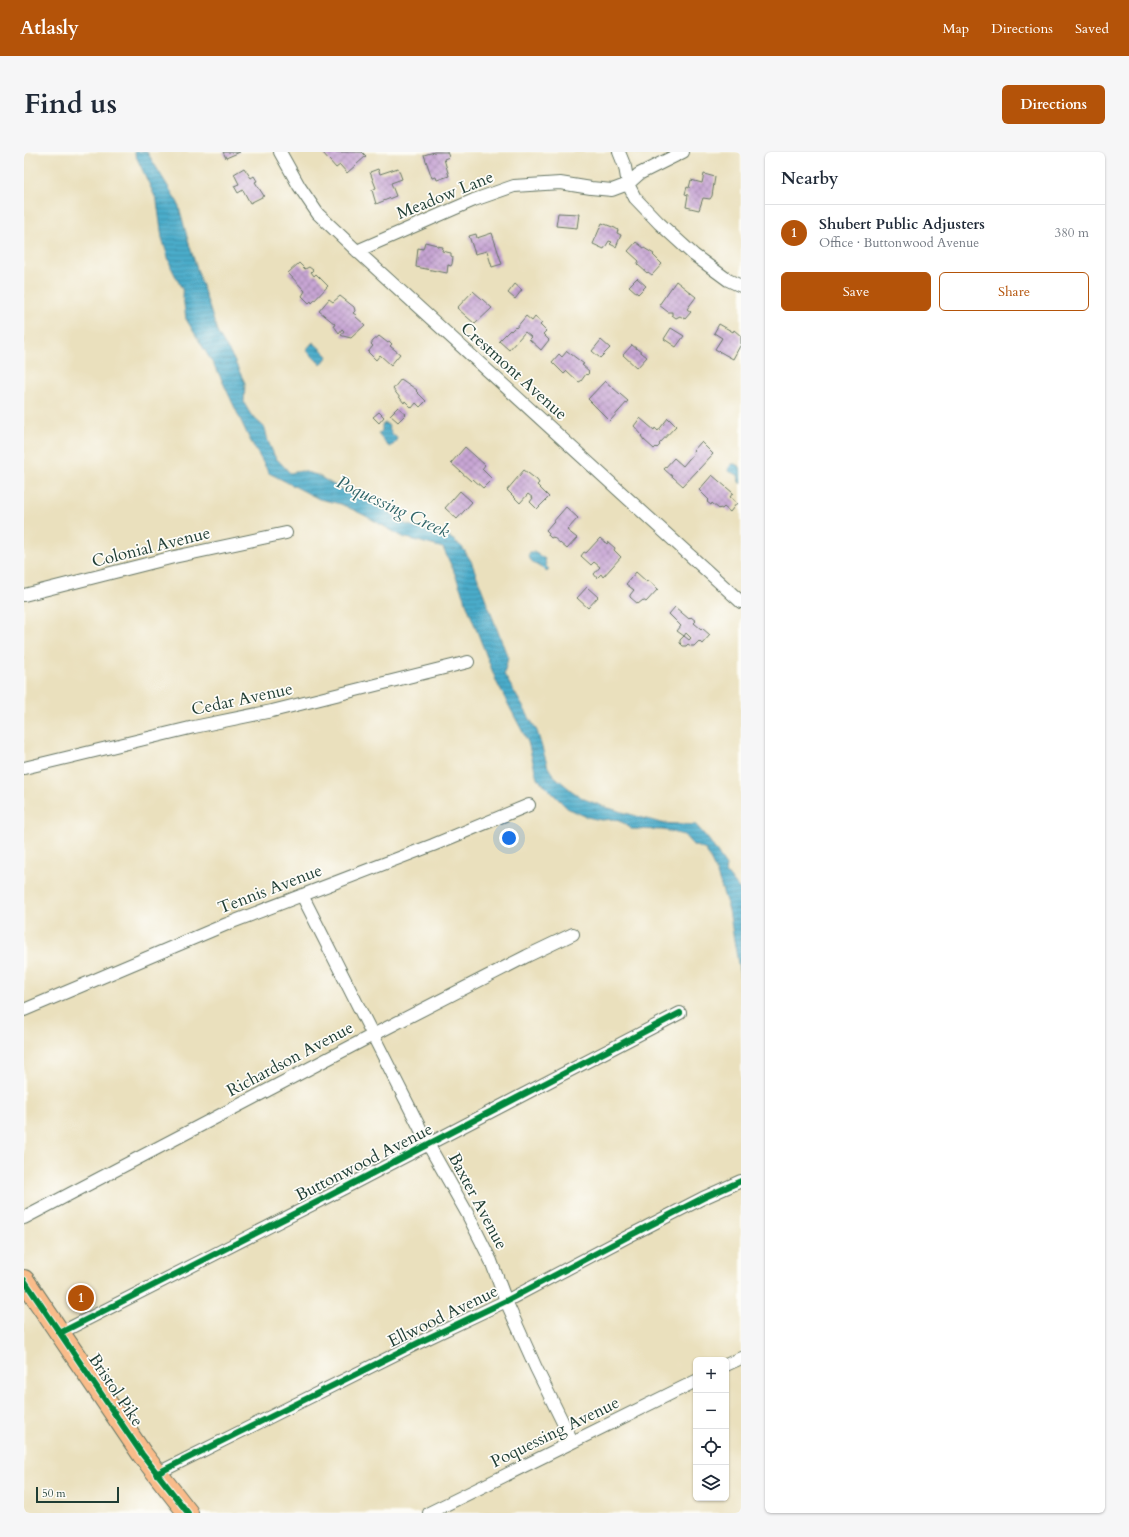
<!DOCTYPE html>
<html lang="en">
<head>
<meta charset="utf-8">
<style>
  :root { --surface:#fff; --page:#f6f6f7; --text:#1f2937; --muted:#747a83; --line:#e0e1e3; --accent:#b45309 }
  body { margin:0; font-family:Cardo,serif; background:var(--page); color:var(--text) }
  .controls { position:absolute; right:12px; bottom:12px; display:grid; overflow:hidden; border-radius:6px; box-shadow:0 1px 3px #0004 }
  .controls button { width:36px; height:36px; display:grid; place-items:center; padding:0; border:0; border-bottom:1px solid var(--line); background:var(--surface); color:var(--text); font:20px sans-serif }
  .scale { position:absolute; left:12px; bottom:10px; width:83px; box-sizing:border-box; padding-left:4px; border:2px solid #1f3d34; border-top:0; font-size:11px; line-height:14px; white-space:nowrap; color:#1f3d34; -webkit-text-stroke:3px #fdfcf7; paint-order:stroke }
  .you { position:absolute; left:485px; top:686px; width:14px; height:14px; margin:-10px; border:3px solid #fff; border-radius:50%; background:#1a73e8; box-shadow:0 0 0 6px #1a73e833 }
  .badge { display:grid; place-items:center; width:26px; height:26px; border-radius:50%; background:var(--accent); color:#fff; font-size:13px; font-weight:700 }
  .pin { position:absolute; translate:-50% -50%; border:2px solid #fff; box-shadow:0 1px 4px #0006 }
  .list { margin:0; padding:0; list-style:none }
  h2 { display:flex; justify-content:space-between; align-items:center; height:52px; margin:0; padding:0 16px; font-size:17px }
  h2 small { font-size:13px; font-weight:400; color:var(--muted) }
  .list li { display:grid; grid-template-columns:26px 1fr auto; gap:12px; align-items:center; box-sizing:border-box; height:56px; padding:0 16px; border-top:1px solid var(--line) }
  .list b { display:block; font-size:15px; white-space:nowrap }
  .list p { margin:0; font-size:13px; white-space:nowrap; color:var(--muted) }
  .list em { font-size:13px; font-style:normal; color:var(--muted) }
  .actions { display:flex; gap:8px; padding:12px 16px }
  .actions a { flex:1; padding:9px 0; border:1px solid var(--accent); border-radius:6px; text-align:center; font-size:14px; color:var(--accent) }
  .actions .main { background:var(--accent); color:#fff }
  .icon { flex:none; width:22px; height:22px; fill:none; stroke:currentColor; stroke-width:2; stroke-linecap:round; stroke-linejoin:round }
  .map { position:relative; flex:none; width:717px; height:1361px; overflow:hidden; border-radius:6px }
  header { display:flex; align-items:center; gap:24px; box-sizing:border-box; height:56px; padding:0 20px; background:var(--accent); color:#fff }
  header strong { font-size:19px }
  nav { display:flex; gap:22px; margin-inline-start:auto; font-size:14px }
  .intro { display:flex; align-items:center; justify-content:space-between; box-sizing:border-box; height:96px; padding:0 24px }
  h1 { margin:0; font-size:28px }
  .button { padding:10px 18px; border-radius:6px; background:var(--accent); color:#fff; font-size:14px; font-weight:700 }
  main { display:flex; gap:24px; padding:0 24px }
  aside { flex:1; background:var(--surface); border-radius:6px; box-shadow:0 1px 3px #0004 }
  .map>svg:first-child { display:block }
  .water { fill:url(#water-rules); stroke:#35747f }
  .building { fill:url(#building-cross-hatch) }
  .lines { fill:none; stroke-linecap:round; stroke-linejoin:round }
  .minor-casing { stroke:#667664; stroke-width:14 }
  .primary-casing { stroke:#667664; stroke-width:22 }
  .minor { stroke:#fff; stroke-width:12 }
  .primary { stroke:#f9bc8a; stroke-width:20 }
  .cycleway-casing { stroke:#fdfcf7; stroke-width:8 }
  .cycleway { stroke:#00873e; stroke-width:6 }
  .labels { text-anchor:middle; dominant-baseline:central; stroke-width:3.5; stroke-linejoin:round; paint-order:stroke }
  .street-label { font-size:17px; fill:#1f3d34; stroke:#fdfcf7 }
  .water-label { font-size:18px; font-style:italic; fill:#2e6468; stroke:#fdfcf7 }
</style>
</head>
<body>
<header>
<strong>Atlasly</strong>
<nav><a>Map</a><a>Directions</a><a>Saved</a></nav>
</header>
<div class="intro"><h1>Find us</h1><a class="button">Directions</a></div>
<main>
<div class="map">
<svg width="717" height="1361" viewBox="0 0 717 1361">
  <defs>
    <pattern id="water-rules" width="6" height="5" patternUnits="userSpaceOnUse"><rect width="6" height="5" fill="#4bacca"/><path d="M0 2.5h6" fill="none" stroke="#3e8da5"/></pattern>
    <pattern id="building-cross-hatch" width="8" height="8" patternUnits="userSpaceOnUse"><rect width="8" height="8" fill="#c8a6d4"/><path d="M0 0l8 8M0 8l8-8" fill="none" stroke="#a288ad"/></pattern>
  </defs>
  <rect width="100%" height="100%" fill="#fdfcf7"/>
  <filter id="ink" filterUnits="userSpaceOnUse"><feTurbulence type="fractalNoise" baseFrequency=".025" numOctaves="2"/><feDisplacementMap in="SourceGraphic" scale="8" xChannelSelector="R" yChannelSelector="G"/><feConvolveMatrix kernelMatrix="1 2 1 2 8 2 1 2 1" color-interpolation-filters="sRGB"/></filter>
  <filter id="wash" filterUnits="userSpaceOnUse"><feTurbulence type="fractalNoise" baseFrequency=".012" numOctaves="4" result="noise"/><feDisplacementMap in="SourceGraphic" scale="16" xChannelSelector="R" yChannelSelector="G"/><feGaussianBlur stdDeviation="0.9" result="paint"/><feColorMatrix in="noise" values="0 0 0 0 0 0 0 0 0 0 0 0 0 0 0 0 0 1.4 0 .05"/><feComposite in="paint" operator="in"/></filter>
  <g filter="url(#wash)">
    <rect width="100%" height="100%" fill="#eae0bd"/>
    <path class="water" d="M110,0H123L154,51L165,92L194,182L209,206L221,231L220,251L227,263L241,276L244,289L251,305L266,321L278,319L293,323L315,336L353,351L381,372L405,379L422,382L438,395L447,409L484,506L480,522L513,579L524,615L529,623L548,639L560,647L581,655L637,671L672,673L685,688L702,714L701,719L717,739V830L705,758L692,719L682,698L669,693L660,683L639,678L607,677L602,672L590,667L577,668L563,665L543,656L513,626L504,590L473,531L429,417L419,396L379,385L340,363L317,352L295,347L245,321L226,288L195,222L162,167L158,137L147,115L138,86L133,49Z
      M289,190L304,204L297,213L282,198Z
      M361,271L364,273L368,282L373,286V289L367,295L364,294L354,282L358,279V273Z
      M708,312H711L716,315L717,332L715,330L714,323L704,319L705,315Z
      M506,400H510L521,407L522,414L525,417L523,419C515,414 509,413 504,404Z"/>
    <g id="blocks">
      <path class="building" d="M199,0H216L202,6Z
        M300,0H338L342,4L323,21L316,13L312,16L299,1Z
        M410,0H423L425,5L420,7L425,24L413,28L412,25L408,26L400,3Z
        M220,16L227,26L230,24L233,29L231,30L240,44L226,51L219,38L214,41L210,34L215,32L210,22Z
        M374,16L378,27L367,31L372,44L352,52L348,38L352,36L346,20L354,17L356,22Z
        M680,22L691,25L688,44L686,47L679,46L675,58L662,55L664,43L661,42L663,35L665,36L667,28L678,31Z
        M534,61L555,62L553,76L532,74Z
        M578,71L591,76L594,78L593,81L597,83L592,95L586,92L588,90L585,89L580,97L569,92Z
        M468,81L478,112L468,115L463,99L451,102L445,84L452,82L453,86Z
        M401,90L413,93V94L419,95L418,99L427,101V104L429,105L428,112L427,114L424,113L423,121L392,115L394,96L399,97Z
        M612,90L620,96L630,102L629,103L638,112L628,123L624,120L623,121L613,112L615,109L604,99Z
        M275,111L281,117L285,115L289,118L287,120L290,124L292,122L304,134L288,151L287,149L285,151L278,144L281,139L264,121Z
        M613,126L622,134L614,142L605,134Z
        M652,129L672,145L663,157L667,160L661,167L656,164L652,166L648,163V160H644L635,153Z
        M491,132L498,138L491,147L484,141Z
        M449,139L468,156L451,172L433,156Z
        M316,144L330,155L331,159L329,161L332,163L331,164L341,173L327,186L319,184L317,183L320,179L318,177L315,181L310,174L311,172L295,159L305,147L309,150Z
        M502,164L508,169L511,165L518,171L516,173L522,179L519,182L525,188L517,198L505,187L507,185L501,180L485,198L475,189L486,178L487,179L491,175L492,176Z
        M695,172L709,180L710,178L717,184V192L709,207L691,197L698,186L690,181Z
        M647,176L660,184L652,195L640,187Z
        M355,184L364,191L365,189L368,192L366,194L376,202L367,213L356,203L352,208L344,200L349,194L347,192L349,189Z
        M577,188L586,196L576,206L568,199Z
        M608,193L623,205L613,216L599,203Z
        M543,199L560,212L558,213L565,219L564,220L565,221L563,223L562,222L557,229L555,230L543,219L540,222L528,210L535,202L538,205Z
        M377,227L393,238L392,239L402,249L396,255L392,251L388,256L381,249L380,251L369,237Z
        M581,229L604,249L586,269L564,247Z
        M374,255L382,262L374,270L366,263Z
        M355,260L360,265L355,271L349,265Z
        M616,266L630,278L631,276L634,279L644,266L652,274L635,292L636,293L633,296L632,295L630,297L620,288L617,284L618,283L610,274Z
        M677,290L689,302L659,334L640,317L650,306L659,314L670,301L669,299Z
        M441,295L461,313L458,317L468,327L459,336L449,327L447,329L427,311Z
        M500,318L513,328L515,331L513,333L525,345L513,357L506,350L509,346L504,342L496,351L483,338Z
        M688,323L709,341L706,345L713,351L706,360L700,355L698,357L696,356L695,357L688,351L687,353L683,350L685,348L675,338Z
        M436,339L448,350L433,367L421,356Z
        M542,355L554,366L543,378L553,386L543,397L529,385L527,386L524,383L525,381L522,378Z
        M576,386L583,392L584,390L591,396L590,398L597,405L579,425L577,422L573,426L570,422L576,415L570,410L567,413L557,404L560,400L562,401Z
        M612,420L623,430L624,428L634,437L622,450L619,448L614,452L606,445V443L610,438L602,432Z
        M563,435L574,445L564,456L553,446Z
        M651,455L665,467L667,465L672,469L670,471L677,477L678,476L686,483L678,492L675,489L670,494H667L664,492L662,494H659L656,491V488L660,484L665,488L667,486L662,481L660,484L653,479L657,474L645,462Z"/>
    </g>
  </g>
  <g filter="url(#ink)">
    <use href="#blocks" fill-opacity="0" stroke="#667664" stroke-width="1"/>
    <g class="lines">
      <g class="minor-casing">
        <path id="minor" d="M256,0L275,34L294,62L333,99L717,450
          M595,0L601,15L604,32L611,46L635,71L670,103L704,128L717,134
          M333,99L450,48L490,34L536,31L567,36L588,38L604,32L615,22L659,0
          M0,443L150,405L262,381
          M0,616L170,575L248,559L444,510
          M278,743L404,992L443,1061L467,1109L482,1149L512,1216L548,1289
          M0,858L203,772L409,693L505,653
          M0,1066L349,883L503,804L549,782
          M36,1181L301,1046L656,861
          M702,1213L717,1206
          M132,1322L400,1188L482,1149L603,1085L679,1046L717,1029
          M405,1361L672,1229"/>
      </g>
      <g class="primary-casing">
        <path id="primary" d="M0,1128L118,1302L164,1361"/>
      </g>
      <use href="#minor" class="minor"/>
      <use href="#primary" class="primary"/>
      <g class="cycleway-casing">
        <path id="cycleway" d="M0,1128L118,1302L164,1361
          M36,1181L301,1046L656,861
          M132,1322L400,1188L482,1149L603,1085L679,1046L717,1029"/>
      </g>
      <use href="#cycleway" class="cycleway"/>
    </g>
  </g>
  <g class="labels">
    <g class="street-label">
      <text transform="translate(421 43) rotate(-22)">Meadow Lane</text>
      <text transform="translate(490 219) rotate(42)">Crestmont Avenue</text>
      <text transform="translate(127 395) rotate(-14)">Colonial Avenue</text>
      <text transform="translate(218 547) rotate(-12)">Cedar Avenue</text>
      <text transform="translate(246 737) rotate(-21)">Tennis Avenue</text>
      <text transform="translate(266 907) rotate(-28)">Richardson Avenue</text>
      <text transform="translate(340 1010) rotate(-27)">Buttonwood Avenue</text>
      <text transform="translate(454 1049) rotate(62)">Baxter Avenue</text>
      <text transform="translate(419 1164) rotate(-26)">Ellwood Avenue</text>
      <text transform="translate(92 1238) rotate(56)">Bristol Pike</text>
      <text transform="translate(531 1280) rotate(-26)">Poquessing Avenue</text>
    </g>
    <g class="water-label">
      <text transform="translate(369 355) rotate(25)">Poquessing Creek</text>
    </g>
  </g>
</svg>
<div class="controls">
<button>+</button>
<button>−</button>
<button><svg class="icon" aria-label="locate" viewBox="0 0 24 24"><circle cx="12" cy="12" r="6"/><path d="M12 2v4M12 18v4M2 12h4M18 12h4"/></svg></button>
<button><svg class="icon" aria-label="layers" viewBox="0 0 24 24"><path d="M12 4l9 5-9 5-9-5zM3 14l9 5 9-5"/></svg></button>
</div>
<div class="scale">50 m</div>
<div class="you"></div>
<div class="pin badge" style="left:57px;top:1146px">1</div>
</div>
<aside>
<h2>Nearby<small></small></h2>
<ul class="list">
<li><span class="badge">1</span><div><b>Shubert Public Adjusters</b><p>Office · Buttonwood Avenue</p></div><em>380 m</em></li>
</ul>
<div class="actions"><a class="main">Save</a><a>Share</a></div>
</aside>
</main>
</body>
</html>
